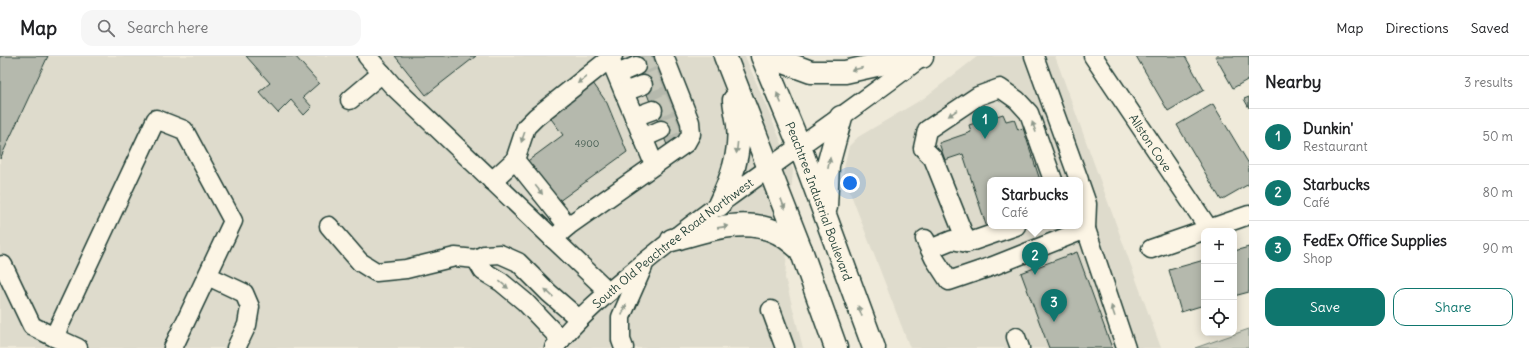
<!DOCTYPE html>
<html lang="en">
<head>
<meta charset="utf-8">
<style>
  :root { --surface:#fff; --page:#f6f6f6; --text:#202124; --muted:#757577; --line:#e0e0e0; --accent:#0f766e }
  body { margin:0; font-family:Delius,sans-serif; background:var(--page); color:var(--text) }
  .controls { position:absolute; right:12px; bottom:12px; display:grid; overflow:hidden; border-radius:8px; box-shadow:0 2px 10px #0003 }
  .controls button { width:36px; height:36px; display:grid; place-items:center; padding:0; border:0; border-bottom:1px solid var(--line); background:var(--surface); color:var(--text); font:20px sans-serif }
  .you { position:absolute; left:850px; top:127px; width:14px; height:14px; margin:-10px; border:3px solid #fff; border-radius:50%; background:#1a73e8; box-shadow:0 0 0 6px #1a73e833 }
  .badge { display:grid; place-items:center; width:26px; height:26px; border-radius:50%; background:var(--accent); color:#fff; font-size:13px; font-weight:700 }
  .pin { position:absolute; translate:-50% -33px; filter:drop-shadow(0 1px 2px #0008) }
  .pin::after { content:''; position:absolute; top:21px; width:14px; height:12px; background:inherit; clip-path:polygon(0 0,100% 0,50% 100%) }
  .popup { position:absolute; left:987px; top:121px; width:96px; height:52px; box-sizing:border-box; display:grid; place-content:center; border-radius:8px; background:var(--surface); filter:drop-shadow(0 1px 3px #0005); font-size:13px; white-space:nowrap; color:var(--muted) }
  .popup b { font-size:15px; color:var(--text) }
  .popup::after { content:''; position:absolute; left:50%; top:100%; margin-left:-8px; border:8px solid transparent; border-top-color:var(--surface) }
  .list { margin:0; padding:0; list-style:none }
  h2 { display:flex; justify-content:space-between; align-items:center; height:52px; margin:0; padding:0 16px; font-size:17px }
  h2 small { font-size:13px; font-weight:400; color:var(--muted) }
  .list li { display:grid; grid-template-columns:26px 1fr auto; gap:12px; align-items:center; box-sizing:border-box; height:56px; padding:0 16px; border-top:1px solid var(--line) }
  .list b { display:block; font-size:15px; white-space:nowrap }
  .list p { margin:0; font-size:13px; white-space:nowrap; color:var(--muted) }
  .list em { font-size:13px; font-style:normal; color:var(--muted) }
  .actions { display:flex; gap:8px; padding:12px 16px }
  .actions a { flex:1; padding:9px 0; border:1px solid var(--accent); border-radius:12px; text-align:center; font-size:14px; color:var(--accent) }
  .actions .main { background:var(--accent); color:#fff }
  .icon { flex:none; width:22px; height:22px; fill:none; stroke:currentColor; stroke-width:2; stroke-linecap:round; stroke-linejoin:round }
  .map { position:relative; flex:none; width:1249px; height:292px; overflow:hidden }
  header { display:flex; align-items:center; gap:24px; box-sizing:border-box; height:56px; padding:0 20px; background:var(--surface); border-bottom:1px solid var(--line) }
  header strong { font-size:19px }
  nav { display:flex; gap:22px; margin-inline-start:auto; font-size:14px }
  .search { width:280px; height:36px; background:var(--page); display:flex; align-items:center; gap:10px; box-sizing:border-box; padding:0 14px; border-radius:12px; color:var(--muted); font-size:15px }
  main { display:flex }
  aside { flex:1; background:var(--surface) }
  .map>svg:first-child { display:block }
  .built { fill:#dedbcc; fill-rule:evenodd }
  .green { fill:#cccdbf; stroke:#76857a }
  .building { fill:#b5b9ad; stroke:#1f3d34 }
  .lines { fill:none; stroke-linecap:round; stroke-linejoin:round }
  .minor-tunnel { stroke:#c5c7b9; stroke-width:18; stroke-dasharray:18 9; stroke-linecap:butt }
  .minor-casing { stroke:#1f3d34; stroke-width:21 }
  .highway-casing { stroke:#1f3d34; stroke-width:25 }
  .minor { stroke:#fcf5e5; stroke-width:18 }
  .highway { stroke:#fcf5e5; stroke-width:22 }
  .oneway { fill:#8e998c }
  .labels { text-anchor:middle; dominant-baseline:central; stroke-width:3; stroke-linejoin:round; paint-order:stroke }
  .number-label { font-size:10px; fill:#445c52 }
  .street-label { font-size:12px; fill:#1f3d34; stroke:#fcf5e5 }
</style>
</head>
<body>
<header>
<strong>Map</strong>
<div class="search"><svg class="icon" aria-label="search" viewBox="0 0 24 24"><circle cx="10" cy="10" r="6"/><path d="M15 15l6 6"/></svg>Search here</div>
<nav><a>Map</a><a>Directions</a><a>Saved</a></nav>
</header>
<main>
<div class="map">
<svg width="1249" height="292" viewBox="0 0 1249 292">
  <rect width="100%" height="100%" fill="#efeada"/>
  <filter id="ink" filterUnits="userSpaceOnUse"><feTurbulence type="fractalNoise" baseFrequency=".025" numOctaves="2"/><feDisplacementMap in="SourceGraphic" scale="8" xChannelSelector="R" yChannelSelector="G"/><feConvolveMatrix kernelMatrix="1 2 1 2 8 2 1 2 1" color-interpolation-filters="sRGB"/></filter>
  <g filter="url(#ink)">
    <path class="built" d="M0,0H745L793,114L785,222L803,292H0Z
      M978,0H1055L1161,292H910L843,118L845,107L849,90L858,81L924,42ZM990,124H1080V170H990Z"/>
    <path class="green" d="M1249,273V292H1195Z"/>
    <path class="building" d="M0,0H48L0,103Z
      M246,0H295L319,27L303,41L312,51L304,59L291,44L278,57L259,36L270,27Z
      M395,0H476L426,39Z
      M632,0H654L686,82L667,89Z
      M1136,0H1185L1204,34L1168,55Z
      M1215,0H1249V23L1233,32Z
      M593,27L607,47L627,96L555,148L525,107L563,79L549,60Z
      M1249,41V52L1244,43Z
      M1213,48L1249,108V128L1221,144L1177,69Z
      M1003,58L1006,65L1014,63L1018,74L1023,72L1040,124H990V170L987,172L963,98L945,104L939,87L971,76L969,69Z
      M1249,191V236L1234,240V195Z
      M1077,196L1112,292H1049L1021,217Z
      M1204,204V249L1181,256L1169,214Z"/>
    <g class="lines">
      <path class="minor-tunnel" d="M636,10L655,1
        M643,29L663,21
        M653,54L672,45
        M661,74L680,66"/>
      <g class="minor-casing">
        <g id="minor">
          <path d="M367,0L392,29L609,236"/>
          <path d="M1034,0L1079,124"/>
          <path id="s1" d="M1093,0L1209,173"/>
          <path d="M610,3L654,108"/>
          <path d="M617,18L636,10"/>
          <path d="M624,36L643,29"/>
          <path d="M350,44L382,17"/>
          <path d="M634,61L653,54"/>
          <path d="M643,82L661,74"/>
          <path d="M515,104L568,170"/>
          <path d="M492,125L515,104L526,71L536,61L613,0"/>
          <path d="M1080,128L1087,148L1086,173"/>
          <path d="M329,170L360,206L376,216L406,213L455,201L476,203L484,199L500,198L518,206L549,237L579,263"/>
          <path d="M553,183L568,170L686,87L691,78L690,66L664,0"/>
          <path d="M925,183L934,202L949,225L993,210L1086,173L1126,292"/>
          <path d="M967,187L933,102L923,92L927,74L978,40L1000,32L1017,44L1029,57L1053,124"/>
          <path d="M930,193L952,184L967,187L1016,170"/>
          <path d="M1151,193L1249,159"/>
          <path d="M476,203L483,215L501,226L525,246L561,284"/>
          <path d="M3,209L32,270L54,281"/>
          <path d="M208,220L244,237L250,251L247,269L236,292"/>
          <path d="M771,254L785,292"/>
          <path d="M1016,281L1020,292"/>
          <path d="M78,292L54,281L156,63L184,74L233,165L173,292"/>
          <path id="s2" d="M554,292C580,258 614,232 646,205C735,132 832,70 923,0"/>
          <path d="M624,292L621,284V261L643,211"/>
        </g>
      </g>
      <g class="highway-casing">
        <g id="highway">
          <path d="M725,0L801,194L836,292"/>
          <path id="s3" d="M762,0L800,91L874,292"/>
          <path d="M774,0L781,5L811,16H845L890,6L922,1"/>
          <path d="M719,149C731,124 741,97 738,69C737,61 735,53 734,44"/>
          <path d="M826,151L828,109L841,61"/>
          <path d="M672,184C704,175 746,160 778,177C786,181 794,188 801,194"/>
        </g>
      </g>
      <use href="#minor" class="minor"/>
      <use href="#highway" class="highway"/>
    </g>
    <defs><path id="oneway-solid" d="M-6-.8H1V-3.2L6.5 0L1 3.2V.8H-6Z"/></defs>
    <g class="oneway">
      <use href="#oneway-solid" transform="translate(857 13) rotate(167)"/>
      <use href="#oneway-solid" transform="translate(582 24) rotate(142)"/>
      <use href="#oneway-solid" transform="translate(779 42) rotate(-113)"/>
      <use href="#oneway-solid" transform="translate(953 57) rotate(146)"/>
      <use href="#oneway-solid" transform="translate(1034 71) rotate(-110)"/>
      <use href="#oneway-solid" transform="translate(523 81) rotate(109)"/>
      <use href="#oneway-solid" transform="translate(737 92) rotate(96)"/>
      <use href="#oneway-solid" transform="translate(829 107) rotate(-79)"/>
      <use href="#oneway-solid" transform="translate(539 134) rotate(51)"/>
      <use href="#oneway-solid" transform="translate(783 148) rotate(69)"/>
      <use href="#oneway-solid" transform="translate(723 171) rotate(-8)"/>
      <use href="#oneway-solid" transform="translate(504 229) rotate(39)"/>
      <use href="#oneway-solid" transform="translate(549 237) rotate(-137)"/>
      <use href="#oneway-solid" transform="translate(624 254) rotate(-68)"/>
      <use href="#oneway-solid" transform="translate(860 255) rotate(-110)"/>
      <use href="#oneway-solid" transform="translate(1113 255) rotate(-109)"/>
    </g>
  </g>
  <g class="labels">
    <g class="number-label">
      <text x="587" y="87">4900</text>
    </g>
    <g class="street-label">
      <text stroke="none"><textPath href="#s1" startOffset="104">Allston Cove</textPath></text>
      <text stroke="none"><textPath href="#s3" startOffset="156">Peachtree Industrial Boulevard</textPath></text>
      <text stroke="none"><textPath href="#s2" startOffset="159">South Old Peachtree Road Northwest</textPath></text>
    </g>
  </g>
</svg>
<div class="controls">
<button>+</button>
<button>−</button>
<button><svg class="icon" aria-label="locate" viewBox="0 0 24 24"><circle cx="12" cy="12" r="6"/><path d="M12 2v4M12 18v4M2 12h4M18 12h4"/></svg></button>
</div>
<div class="you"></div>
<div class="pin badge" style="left:985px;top:83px">1</div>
<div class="pin badge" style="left:1035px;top:219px">2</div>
<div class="popup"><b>Starbucks</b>Café</div>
<div class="pin badge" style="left:1054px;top:266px">3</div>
</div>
<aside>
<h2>Nearby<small>3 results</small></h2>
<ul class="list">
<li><span class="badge">1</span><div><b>Dunkin'</b><p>Restaurant</p></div><em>50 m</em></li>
<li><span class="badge">2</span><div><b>Starbucks</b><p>Café</p></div><em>80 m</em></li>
<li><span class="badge">3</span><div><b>FedEx Office Supplies</b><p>Shop</p></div><em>90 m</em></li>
</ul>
<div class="actions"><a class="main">Save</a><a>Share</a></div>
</aside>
</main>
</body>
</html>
